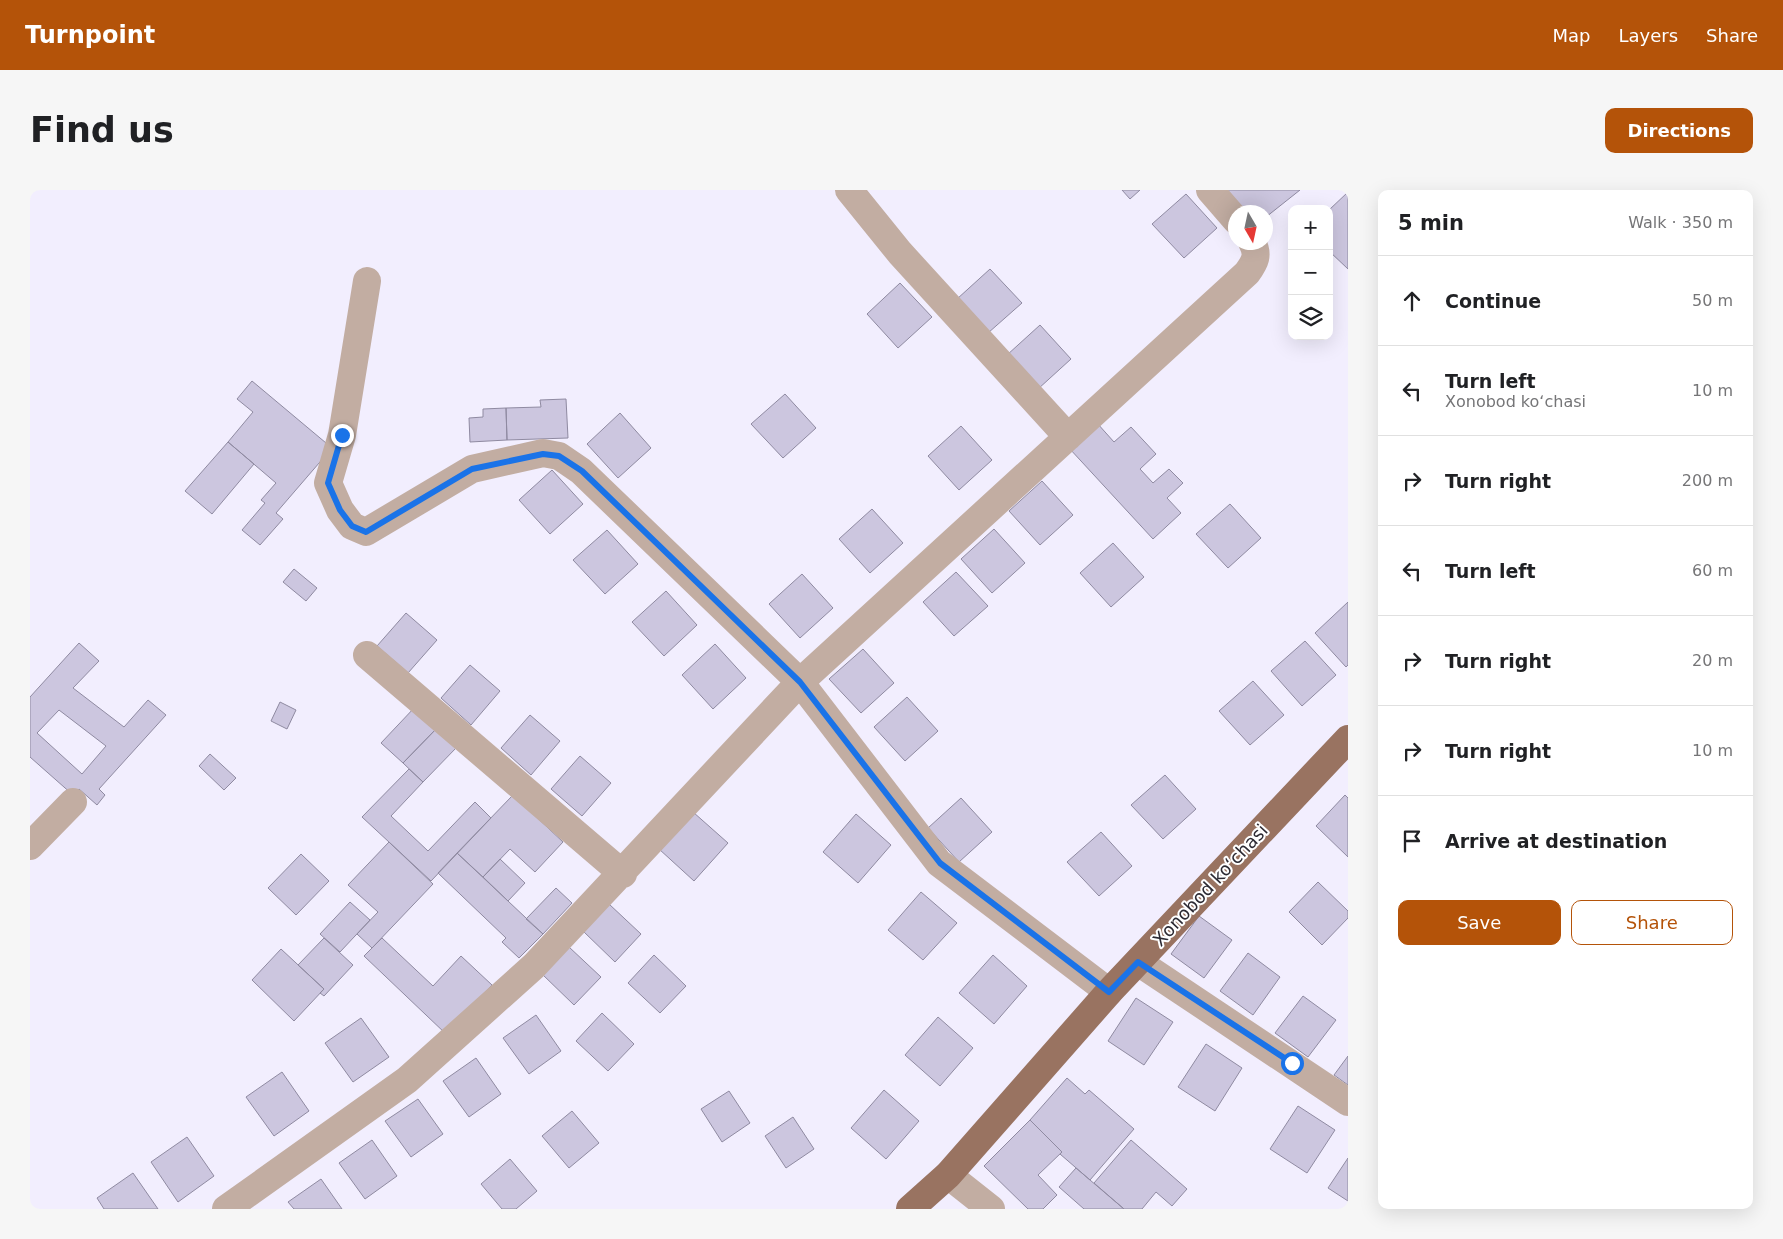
<!DOCTYPE html>
<html lang="en">
<head>
<meta charset="utf-8">
<style>
  :root { --surface:#fff; --page:#f6f6f6; --text:#202124; --muted:#757577; --line:#e0e0e0; --accent:#b45309 }
  body { margin:0; font-family:"DejaVu Sans",sans-serif; background:var(--page); color:var(--text) }
  .controls { position:absolute; right:15px; top:15px; display:grid; overflow:hidden; border-radius:10px; box-shadow:0 5px 20px #0002 }
  .controls button { width:45px; height:45px; display:grid; place-items:center; padding:0; border:0; border-bottom:1px solid var(--line); background:var(--surface); color:var(--text); font:25px sans-serif }
  .compass { position:absolute; left:1198px; top:15px; width:45px; height:45px; border-radius:50%; background:var(--surface); box-shadow:0 5px 20px #0002; rotate:171deg }
  .stop { position:absolute; width:15px; height:15px; margin:-11px; border:4px solid #1a73e8; border-radius:50%; background:#fff }
  .stop.end { background:#1a73e8; border-color:#fff; box-shadow:0 1px 5px #0008 }
  .list { margin:0; padding:0; list-style:none }
  h2 { display:flex; justify-content:space-between; align-items:center; height:65px; margin:0; padding:0 20px; font-size:21px }
  h2 small { font-size:16px; font-weight:400; color:var(--muted) }
  .list li { display:grid; grid-template-columns:32px 1fr auto; gap:15px; align-items:center; box-sizing:border-box; height:90px; padding:0 20px; border-top:1px solid var(--line) }
  .list b { display:block; font-size:19px; white-space:nowrap }
  .list p { margin:0; font-size:16px; white-space:nowrap; color:var(--muted) }
  .list em { font-size:16px; font-style:normal; color:var(--muted) }
  .actions { display:flex; gap:10px; padding:15px 20px }
  .actions a { flex:1; padding:11px 0; border:1px solid var(--accent); border-radius:10px; text-align:center; font-size:18px; color:var(--accent) }
  .actions .main { background:var(--accent); color:#fff }
  .icon { flex:none; width:28px; height:28px; fill:none; stroke:currentColor; stroke-width:2; stroke-linecap:round; stroke-linejoin:round }
  .map { position:relative; flex:none; width:1318px; height:1019px; overflow:hidden; border-radius:10px }
  header { display:flex; align-items:center; gap:30px; box-sizing:border-box; height:70px; padding:0 25px; background:var(--accent); color:#fff }
  header strong { font-size:24px }
  nav { display:flex; gap:28px; margin-inline-start:auto; font-size:18px }
  .intro { display:flex; align-items:center; justify-content:space-between; box-sizing:border-box; height:120px; padding:0 30px }
  h1 { margin:0; font-size:35px }
  .button { padding:12px 22px; border-radius:10px; background:var(--accent); color:#fff; font-size:18px; font-weight:700 }
  main { display:flex; gap:30px; padding:0 30px }
  aside { flex:1; background:var(--surface); border-radius:10px; box-shadow:0 5px 20px #0002 }
  .map>svg:first-child { display:block }
  .building { fill:#ccc6df; stroke:#8f8aa1; fill-rule:evenodd }
  .lines { fill:none; stroke-linecap:round; stroke-linejoin:round }
  .minor { stroke:#c2ada2; stroke-width:28 }
  .major { stroke:#997361; stroke-width:28 }
  .route { stroke:#1a73e8; stroke-width:6 }
  .labels { text-anchor:middle; dominant-baseline:central; stroke-width:4; stroke-linejoin:round; paint-order:stroke }
  .street-label { font-size:18px; fill:#2c2a33; stroke:#fff }
</style>
</head>
<body>
<header>
<strong>Turnpoint</strong>
<nav><a>Map</a><a>Layers</a><a>Share</a></nav>
</header>
<div class="intro"><h1>Find us</h1><a class="button">Directions</a></div>
<main>
<div class="map">
<svg width="1318" height="1019" viewBox="0 0 1318 1019">
  <rect width="100%" height="100%" fill="#f2eefe"/>
  <path class="building" d="M1092,0H1110L1100,9Z
    M1194,0H1270L1236,27V22H1212Z
    M1318,2V79L1299,61V20Z
    M1156,4L1187,38L1154,68L1122,34Z
    M960,79L992,113L958,143L927,109Z
    M870,93L902,127L868,158L837,124Z
    M1010,135L1041,169L1008,199L977,165Z
    M222,191L302,258L246,323L253,329L230,355L212,340L235,313L231,310L246,293L198,252L223,222L207,209Z
    M755,204L786,238L753,268L721,234Z
    M536,209L538,248L477,250L476,218L511,217L510,210Z
    M476,218L477,250L440,252L439,228L453,227V219Z
    M590,223L621,258L588,288L557,254Z
    M1067,233L1084,252L1101,237L1126,264L1110,279L1123,293L1139,279L1153,293L1137,308L1151,323L1123,349L1039,258Z
    M931,236L962,270L929,300L898,266Z
    M198,252L224,274L182,324L155,301Z
    M522,280L553,314L520,344L489,310Z
    M1012,291L1043,325L1010,355L979,321Z
    M1200,314L1231,348L1198,378L1166,344Z
    M842,319L873,353L840,383L809,349Z
    M964,339L995,373L962,403L931,369Z
    M577,340L608,374L575,404L543,370Z
    M1083,353L1114,387L1081,417L1050,383Z
    M264,379L287,398L276,411L253,392Z
    M926,382L958,416L924,446L893,412Z
    M772,384L803,418L770,448L739,414Z
    M636,401L667,435L634,466L602,432Z
    M1318,412V475L1316,477L1285,443Z
    M376,423L407,450L378,483L347,456Z
    M1275,451L1306,485L1272,516L1241,481Z
    M49,453L69,471L43,498L94,537L118,510L136,525L69,599L75,605L67,615L49,599L43,605L0,567V507ZM29,520L76,556L52,584L7,543Z
    M685,454L716,488L683,519L652,485Z
    M833,459L864,493L831,523L799,489Z
    M440,475L470,501L441,535L411,508Z
    M1223,491L1254,525L1220,555L1189,521Z
    M877,507L908,541L875,571L844,537Z
    M250,512L266,520L257,539L241,531Z
    M385,517L407,538L373,573L351,553Z
    M500,525L530,551L501,585L471,558Z
    M407,538L427,557L393,592L373,573Z
    M180,564L206,588L194,600L169,576Z
    M550,566L581,593L552,626L521,599Z
    M379,579L393,592L361,626L398,661L445,612L461,628L401,691L332,627Z
    M1135,585L1166,619L1133,649L1101,615Z
    M483,605L533,652L505,682L480,659L453,687L427,663Z
    M1315,605L1318,608V667L1286,636Z
    M931,608L962,642L929,672L898,638Z
    M663,622L698,653L664,691L629,659Z
    M826,624L861,655L828,693L793,662Z
    M1071,642L1102,676L1069,706L1037,672Z
    M359,652L403,694L342,758L327,744L348,722L318,695Z
    M427,663L513,744L489,768L472,752L476,748L408,683Z
    M271,664L299,691L266,725L238,698Z
    M470,669L495,693L478,711L453,687Z
    M1288,692L1318,721V728L1292,755L1259,722Z
    M526,698L542,713L513,744L496,729Z
    M891,702L927,733L893,770L858,740Z
    M320,712L340,730L310,762L290,744Z
    M579,714L611,744L585,772L553,741Z
    M1169,726L1202,750L1174,788L1141,764Z
    M294,748L323,775L294,806L290,803L294,799L268,775Z
    M352,748L403,796L431,766L462,795L416,844L334,766Z
    M539,757L571,787L544,815L512,784Z
    M251,759L294,799L264,831L222,790Z
    M1218,763L1250,787L1223,825L1190,801Z
    M624,765L656,796L630,823L598,793Z
    M963,765L997,796L964,834L929,803Z
    M1273,806L1306,830L1278,867L1245,843Z
    M1106,808L1143,832L1114,875L1078,851Z
    M572,823L604,854L578,881L546,851Z
    M506,825L531,861L499,884L473,848Z
    M908,827L943,858L910,896L875,865Z
    M331,828L359,867L323,892L295,853Z
    M1176,854L1212,878L1185,921L1148,897Z
    M1318,866V895L1304,885Z
    M446,868L471,904L439,927L413,891Z
    M252,882L279,921L244,946L216,907Z
    M1037,888L1055,904L1059,900L1104,939L1060,990L1030,964L1032,962L1000,930Z
    M854,900L889,931L856,969L821,938Z
    M699,901L720,933L692,952L671,919Z
    M388,909L413,944L381,967L355,931Z
    M1268,916L1305,940L1277,983L1240,959Z
    M542,921L569,953L539,978L512,946Z
    M763,927L784,959L756,978L735,946Z
    M1000,930L1032,962L1008,985L1027,1005L1013,1019H998L954,976Z
    M157,947L184,986L148,1012L121,972Z
    M342,950L367,986L335,1009L309,973Z
    M1101,950L1157,999L1142,1016L1126,1002L1112,1019H1094L1064,993Z
    M1318,968V1011L1298,998Z
    M480,969L507,1001L486,1019H472L451,994Z
    M1046,978L1060,990L1094,1019H1054L1029,997Z
    M103,983L128,1019H74L67,1008Z
    M291,989L312,1019H264L258,1012Z"/>
  <g class="lines">
    <path class="minor" d="M819,0L870,63L1038,247
      M1180,0L1206,30
      M337,91L312,245L298,293L310,320L322,336L336,342L442,279L513,263L529,266L551,281L770,492L909,673L1079,802
      M337,465L593,684
      M0,656L43,612
      M1108,772L1318,912
      M918,985L961,1019
      M196,1019L377,890L504,776L770,492L1217,83C1225,72 1229,65 1222,52"/>
    <path class="major" d="M880,1019L918,985L1079,802L1318,549"/>
  </g>
  <g class="lines">
    <path class="route" d="M312,245L298,293L310,320L322,336L336,342L442,279L513,264L529,266L552,281L770,492L910,673L1079,802L1108,772L1262,873"/>
  </g>
  <g class="labels">
    <g class="street-label">
      <text transform="translate(1180 695) rotate(-47)">Xonobod koʻchasi</text>
    </g>
  </g>
</svg>
<div class="controls">
<button>+</button>
<button>−</button>
<button><svg class="icon" aria-label="layers" viewBox="0 0 24 24"><path d="M12 4l9 5-9 5-9-5zM3 14l9 5 9-5"/></svg></button>
</div>
<svg class="compass" viewBox="-18 -18 36 36"><path d="M0-13l5 13h-10z" fill="#e53935"/><path d="M0 13l5-13h-10z" fill="#757577"/></svg>
<div class="stop" style="left:1262px;top:873px"></div>
<div class="stop end" style="left:312px;top:245px"></div>
</div>
<aside>
<h2>5 min<small>Walk · 350 m</small></h2>
<ul class="list">
<li><svg class="icon" aria-label="ahead" viewBox="0 0 24 24"><path d="M12 20V5M6 11l6-6 6 6"/></svg><div><b>Continue</b></div><em>50 m</em></li>
<li><svg class="icon" aria-label="left" viewBox="0 0 24 24"><path d="M17 20v-9H6M10 6l-5 5 5 5"/></svg><div><b>Turn left</b><p>Xonobod koʻchasi</p></div><em>10 m</em></li>
<li><svg class="icon" aria-label="right" viewBox="0 0 24 24"><path d="M7 20v-9h11M14 6l5 5-5 5"/></svg><div><b>Turn right</b></div><em>200 m</em></li>
<li><svg class="icon" aria-label="left" viewBox="0 0 24 24"><path d="M17 20v-9H6M10 6l-5 5 5 5"/></svg><div><b>Turn left</b></div><em>60 m</em></li>
<li><svg class="icon" aria-label="right" viewBox="0 0 24 24"><path d="M7 20v-9h11M14 6l5 5-5 5"/></svg><div><b>Turn right</b></div><em>20 m</em></li>
<li><svg class="icon" aria-label="right" viewBox="0 0 24 24"><path d="M7 20v-9h11M14 6l5 5-5 5"/></svg><div><b>Turn right</b></div><em>10 m</em></li>
<li><svg class="icon" aria-label="arrive" viewBox="0 0 24 24"><path d="M6 21V4h12l-3 4 3 4H6"/></svg><div><b>Arrive at destination</b></div></li>
</ul>
<div class="actions"><a class="main">Save</a><a>Share</a></div>
</aside>
</main>
</body>
</html>
